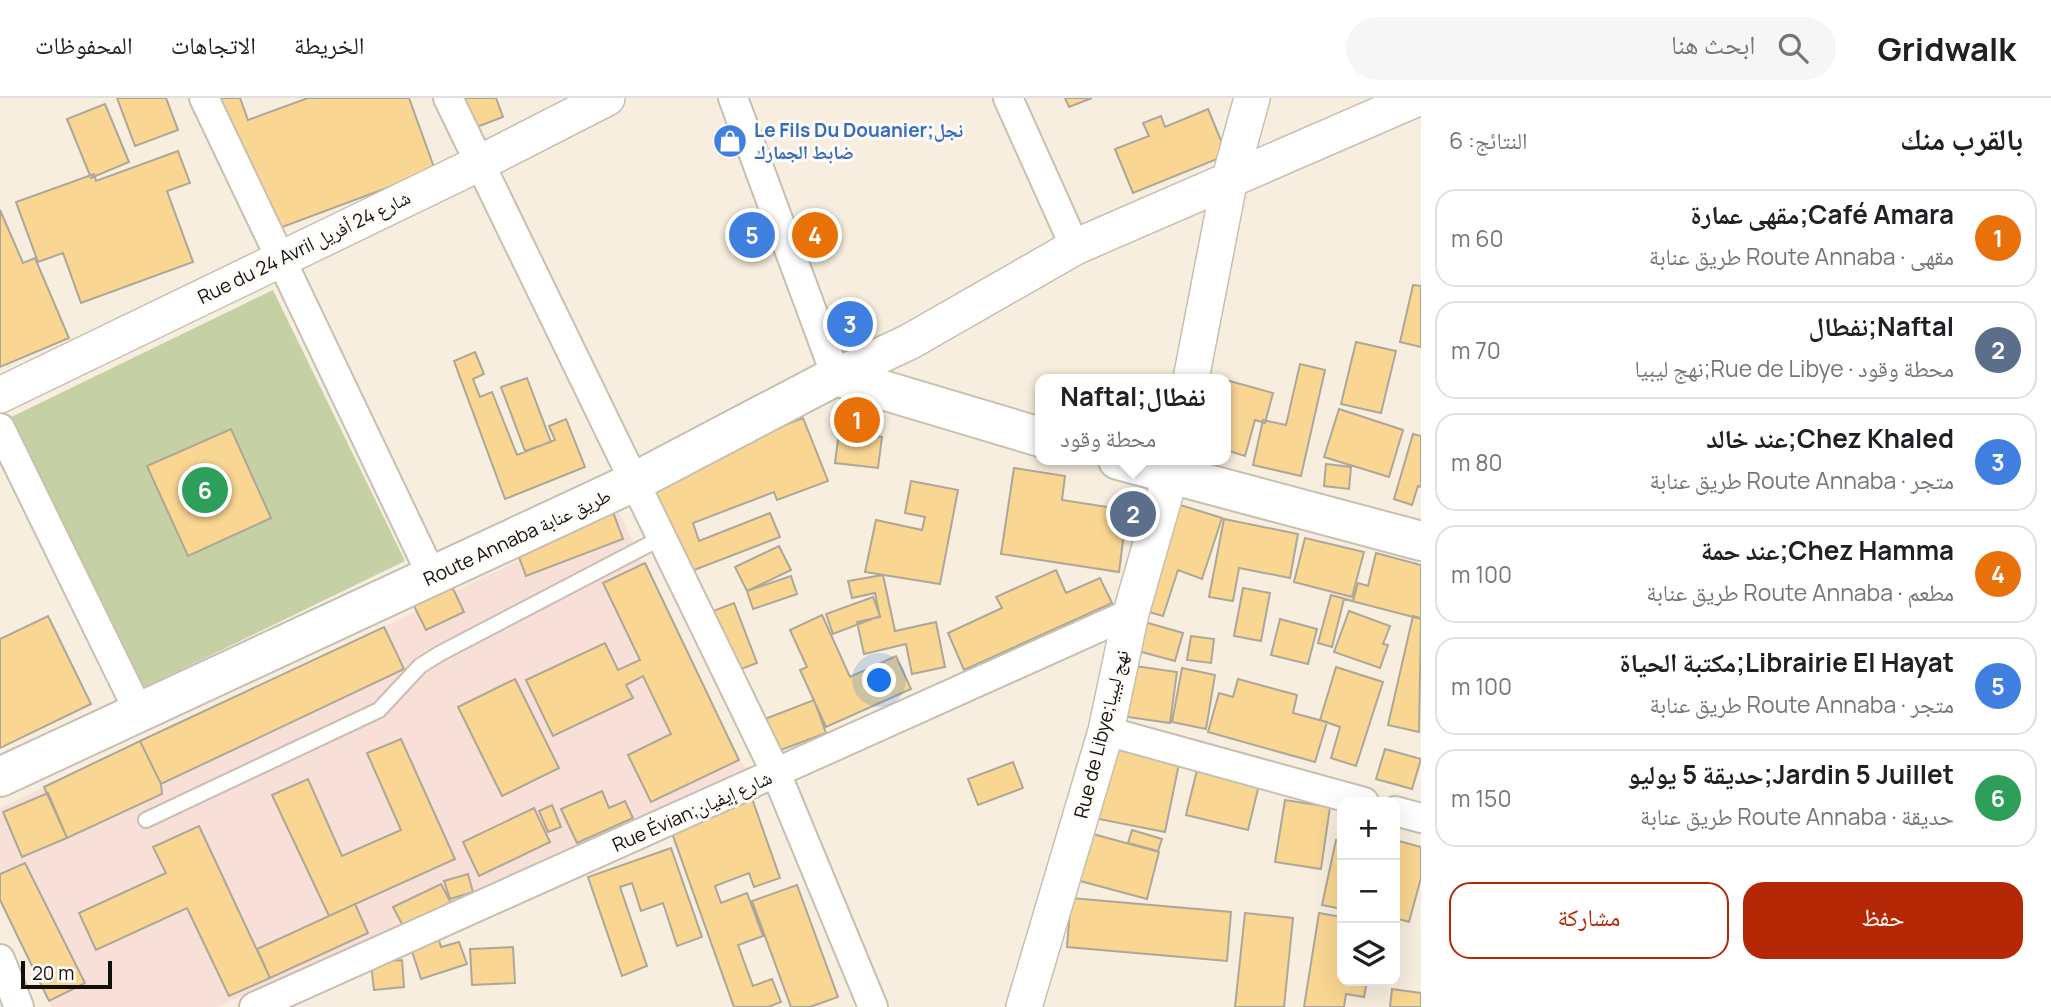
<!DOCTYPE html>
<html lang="ar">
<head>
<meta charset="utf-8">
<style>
  :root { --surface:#fff; --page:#f6f6f6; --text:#202124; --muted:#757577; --line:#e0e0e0; --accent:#b42806 }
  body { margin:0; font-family:Manrope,"Noto Naskh Arabic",sans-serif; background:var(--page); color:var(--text); direction:rtl }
  .controls { position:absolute; right:21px; bottom:21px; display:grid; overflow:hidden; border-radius:14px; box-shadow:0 7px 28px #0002 }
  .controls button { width:63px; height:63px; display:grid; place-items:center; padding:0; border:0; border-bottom:2px solid var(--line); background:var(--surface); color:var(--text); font:35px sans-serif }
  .scale { position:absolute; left:21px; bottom:18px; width:91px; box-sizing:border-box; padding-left:7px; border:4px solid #13100b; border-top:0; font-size:19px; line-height:24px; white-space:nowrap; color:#13100b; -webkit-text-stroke:5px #fefcf9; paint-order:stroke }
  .you { position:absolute; left:880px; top:583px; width:24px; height:24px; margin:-18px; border:5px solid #fff; border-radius:50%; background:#1a73e8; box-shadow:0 0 0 10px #1a73e833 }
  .badge { display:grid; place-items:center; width:46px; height:46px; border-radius:50%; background:var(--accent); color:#fff; font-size:23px; font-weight:700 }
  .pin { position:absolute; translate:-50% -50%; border:4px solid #fff; box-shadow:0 2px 7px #0006 }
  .popup { position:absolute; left:1035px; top:276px; width:196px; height:91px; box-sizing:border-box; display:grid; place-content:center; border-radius:14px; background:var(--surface); filter:drop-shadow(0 2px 5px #0005); font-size:23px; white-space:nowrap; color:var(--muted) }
  .popup b { font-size:26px; color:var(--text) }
  .popup::after { content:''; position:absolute; left:50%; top:100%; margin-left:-14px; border:14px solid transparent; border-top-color:var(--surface) }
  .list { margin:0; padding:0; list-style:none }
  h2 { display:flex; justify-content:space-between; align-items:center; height:91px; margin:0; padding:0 28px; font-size:30px }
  h2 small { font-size:23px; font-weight:400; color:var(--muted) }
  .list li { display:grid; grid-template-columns:46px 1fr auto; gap:21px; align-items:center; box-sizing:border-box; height:98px; margin:0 14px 14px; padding:0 14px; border:2px solid var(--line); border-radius:21px }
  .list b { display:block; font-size:26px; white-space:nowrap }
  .list p { margin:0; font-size:23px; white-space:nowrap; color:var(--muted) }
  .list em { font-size:23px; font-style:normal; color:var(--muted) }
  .actions { display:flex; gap:14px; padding:21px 28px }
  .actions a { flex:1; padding:16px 0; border:2px solid var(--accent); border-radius:21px; text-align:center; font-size:24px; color:var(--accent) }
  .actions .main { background:var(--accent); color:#fff }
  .icon { flex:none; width:38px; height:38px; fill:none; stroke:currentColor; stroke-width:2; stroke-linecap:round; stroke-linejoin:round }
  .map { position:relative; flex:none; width:1421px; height:909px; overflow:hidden; direction:ltr }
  header { display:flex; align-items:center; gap:42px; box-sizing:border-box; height:98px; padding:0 35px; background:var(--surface); border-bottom:2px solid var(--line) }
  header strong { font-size:33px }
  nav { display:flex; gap:38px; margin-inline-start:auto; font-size:24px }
  .search { width:490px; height:63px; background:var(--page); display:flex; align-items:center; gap:18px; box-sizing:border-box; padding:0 24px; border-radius:38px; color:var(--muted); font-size:26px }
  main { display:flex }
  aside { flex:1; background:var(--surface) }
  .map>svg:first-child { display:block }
  .medical { fill:#f8dfd7 }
  .green { fill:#c5d0a4 }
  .building { fill:#f9d692; stroke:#aea798; stroke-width:2 }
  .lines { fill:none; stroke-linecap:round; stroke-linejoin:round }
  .service-casing { stroke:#c7c0b1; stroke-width:18 }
  .minor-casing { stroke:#c7c0b1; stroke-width:32 }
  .tertiary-casing { stroke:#c7c0b1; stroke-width:38 }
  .secondary-casing { stroke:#c7c0b1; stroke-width:42 }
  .service { stroke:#fff; stroke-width:14 }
  .minor { stroke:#fff; stroke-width:28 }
  .tertiary { stroke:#fff; stroke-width:35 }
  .secondary { stroke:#fff; stroke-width:38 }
  .labels { text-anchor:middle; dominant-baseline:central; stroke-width:6; stroke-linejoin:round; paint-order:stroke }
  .shop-label { font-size:19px; font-weight:bold; fill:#366cbe; stroke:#fefcf9; text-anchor:start }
  .street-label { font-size:19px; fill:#13100b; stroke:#fefcf9 }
</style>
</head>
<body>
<header>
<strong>Gridwalk</strong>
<div class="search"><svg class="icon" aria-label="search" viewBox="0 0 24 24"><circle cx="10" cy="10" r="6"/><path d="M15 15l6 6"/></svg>ابحث هنا</div>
<nav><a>الخريطة</a><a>الاتجاهات</a><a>المحفوظات</a></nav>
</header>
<main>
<aside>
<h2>بالقرب منك<small>النتائج: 6</small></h2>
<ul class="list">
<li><span class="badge" style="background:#e8710a">1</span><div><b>Café Amara;مقهى عمارة</b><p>مقهى · Route Annaba طريق عنابة</p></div><em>60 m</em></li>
<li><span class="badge" style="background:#5c6f8a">2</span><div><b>Naftal;نفطال</b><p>محطة وقود · Rue de Libye;نهج ليبيا</p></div><em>70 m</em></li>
<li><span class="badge" style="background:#3f7fe0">3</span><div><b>Chez Khaled;عند خالد</b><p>متجر · Route Annaba طريق عنابة</p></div><em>80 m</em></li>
<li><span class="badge" style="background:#e8710a">4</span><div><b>Chez Hamma;عند حمة</b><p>مطعم · Route Annaba طريق عنابة</p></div><em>100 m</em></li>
<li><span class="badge" style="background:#3f7fe0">5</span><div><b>Librairie El Hayat;مكتبة الحياة</b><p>متجر · Route Annaba طريق عنابة</p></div><em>100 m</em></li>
<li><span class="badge" style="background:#2e9e5b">6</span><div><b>Jardin 5 Juillet;حديقة 5 يوليو</b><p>حديقة · Route Annaba طريق عنابة</p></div><em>150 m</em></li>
</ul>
<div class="actions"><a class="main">حفظ</a><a>مشاركة</a></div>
</aside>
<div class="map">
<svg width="1421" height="909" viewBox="0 0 1421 909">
  <rect width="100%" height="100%" fill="#f7eedf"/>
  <path class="medical" d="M618,413L739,662L749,675L217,909H52L0,802V710L384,529Z"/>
  <path class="green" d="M273,192L405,463L137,593L5,322Z"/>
  <path class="building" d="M117,0H166L178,32L135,48Z
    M210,0H240L248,22L308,0H409L435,72L261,137Z
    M442,0H496L503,19L456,37Z
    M1065,0H1092L1069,9Z
    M105,6L129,64L91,80L67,21Z
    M1208,11L1227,57L1133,95L1115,51L1149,38L1143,25L1161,18L1165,29Z
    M178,53L190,85L167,93L193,164L81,205L63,155L38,164L16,104L94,76L96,83Z
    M0,112L23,165L35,160L69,240L0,269Z
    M1413,187L1421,188V249L1400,244Z
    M1356,244L1396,253L1381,315L1341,306Z
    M475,254L484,276L473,281L480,299L492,294L517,357L555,342L549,328L566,321L585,369L505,401L454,263Z
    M1300,266L1325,272L1301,378L1253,367L1263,322L1286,327Z
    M527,280L551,344L525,353L501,289Z
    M1226,282L1273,295L1265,325L1255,322L1245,358L1226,352Z
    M1339,311L1403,332L1389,379L1324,359Z
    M803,320L828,383L777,402L774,394L693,425L699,443L770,415L780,439L676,479L639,384Z
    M231,331L271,420L188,458L147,368Z
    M839,334L882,339L878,370L835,365Z
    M1413,336L1421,338V389L1418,388L1412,407L1394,401Z
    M1326,366L1351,369L1349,391L1324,388Z
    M1014,370L1065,378L1062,402L1127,412L1119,474L1001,456Z
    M911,383L958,392L940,486L865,474L876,422L922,432L925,419L905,415Z
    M1177,406L1222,420L1202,481L1178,472L1163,518L1142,512Z
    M611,409L623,441L526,478L514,446Z
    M1224,421L1298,436L1290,480L1239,470L1233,503L1209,499Z
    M1305,440L1364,454L1352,499L1294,484Z
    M779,448L791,472L747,493L735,469Z
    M1376,455L1421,467V521L1344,501L1332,549L1318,545L1331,497L1353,503L1358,485L1368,488Z
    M645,465L739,662L651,704L628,657L671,636L643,578L626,587L633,600L553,638L526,582L605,545L618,572L640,562L603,485Z
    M1056,472L1066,495L1100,480L1112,505L964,572L948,535L1002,510L996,499Z
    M883,477L895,533L936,524L945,569L912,576L906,546L864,556L857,524L880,519L875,495L852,500L848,483Z
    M447,478L464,514L426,532L408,496Z
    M791,478L797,496L753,511L747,493Z
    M1243,490L1270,495L1261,543L1234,538Z
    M873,499L880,518L833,536L826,516Z
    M734,505L757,565L723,578L700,518Z
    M1349,513L1390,528L1383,546L1388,547L1380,570L1334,554Z
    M822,517L850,579L896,558L911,591L826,629L800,572L807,569L790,532Z
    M48,518L91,606L0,650V541Z
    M1413,518L1421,520L1419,634L1388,627Z
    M1280,521L1317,531L1308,566L1271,557Z
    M1141,523L1183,535L1175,563L1134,552Z
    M384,529L404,571L161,686L140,643Z
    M1191,538L1214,541L1211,565L1187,562Z
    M1128,567L1177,574L1170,625L1121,618Z
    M1336,569L1383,584L1356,668L1331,660L1340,629L1320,622Z
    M1182,570L1215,577L1206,631L1172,624Z
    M515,581L559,670L502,698L458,609Z
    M1238,581L1297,597L1293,615L1327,624L1315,664L1208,634L1219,595L1233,599Z
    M814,602L826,635L757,661L744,629Z
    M1107,631L1183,646L1165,734L1089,719Z
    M401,641L455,761L329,818L272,697L308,681L342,758L401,732L367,655Z
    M140,643L161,686L162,696L67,740L44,689Z
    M1385,651L1421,661L1412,691L1376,681Z
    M1013,664L1023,690L978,707L968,681Z
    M1197,672L1259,687L1248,732L1186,717Z
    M749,692L780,780L754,789L749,775L715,788L721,805L747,795L763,838L738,847L753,888L772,881L781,904L768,909H734L667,721Z
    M602,693L609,710L625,703L633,720L577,745L561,711Z
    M48,695L67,740L22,759L3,714Z
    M1285,702L1330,709L1321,771L1275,764Z
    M552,707L561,729L548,734L539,713Z
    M534,710L550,744L479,778L463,744Z
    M199,728L270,880L229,898L187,810L96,852L79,815L166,775L153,749Z
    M1132,732L1162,741L1158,753L1128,745Z
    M1082,733L1159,754L1147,801L1069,780Z
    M1336,742L1342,743V811L1322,807Z
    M1395,742L1421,749V780L1409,824L1395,820Z
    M671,750L702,839L677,848L663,805L641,813L632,785L620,789L647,868L622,878L588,779Z
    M25,765L85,885L49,903L0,802V776Z
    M468,776L473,794L450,801L444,783Z
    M441,786L451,805L403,828L393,809Z
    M797,787L838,899L810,909H791L752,803Z
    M1071,800L1231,814L1227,863L1067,849Z
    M355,806L368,835L270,880L257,851Z
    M1245,815L1293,820L1284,909H1235Z
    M1319,815L1342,819V883H1367L1364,899L1346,896L1344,909H1304Z
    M437,836L441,849L459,844L467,866L421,881L409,844Z
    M513,849L515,885L472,887L470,851Z
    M402,862L404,889L374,892L371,865Z
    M1392,891L1421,895V909H1390Z"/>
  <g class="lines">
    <g class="service-casing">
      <path id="service" d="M146,722L379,612L420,568L439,556L663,439"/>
    </g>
    <g class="minor-casing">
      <path id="minor" d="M204,0L433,480
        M448,0L776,675L873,909
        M733,0L836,278
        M1008,0L1075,149
        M0,330L139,614
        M1106,633L1364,704
        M1395,713L1421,720
        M0,861L19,909
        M254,909L1131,515"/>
    </g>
    <g class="tertiary-casing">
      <path id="tertiary" d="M836,278L909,244L1075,149L1418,0
        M1191,281L1230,80L1252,0
        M0,297L480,65L607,0
        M1024,909L1106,633L1131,515L1175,362"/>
    </g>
    <g class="secondary-casing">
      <path id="secondary" d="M1118,362L1421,443
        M0,679L636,383L836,278L1040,339"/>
    </g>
    <use href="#service" class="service"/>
    <use href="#minor" class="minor"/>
    <use href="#tertiary" class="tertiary"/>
    <use href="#secondary" class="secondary"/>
  </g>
  <defs>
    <g id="shop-disc" transform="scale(1.75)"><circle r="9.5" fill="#3f7fe0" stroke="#fefcf9"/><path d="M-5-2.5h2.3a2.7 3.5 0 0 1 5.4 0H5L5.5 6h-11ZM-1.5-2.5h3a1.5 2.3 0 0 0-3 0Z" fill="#fff"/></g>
  </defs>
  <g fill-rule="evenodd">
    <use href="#shop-disc" x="730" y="43"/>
  </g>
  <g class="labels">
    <g class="shop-label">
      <text x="754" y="32">Le Fils Du Douanier;نجل<tspan x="754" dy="22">ضابط الجمارك</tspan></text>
    </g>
    <g class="street-label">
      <text transform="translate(304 149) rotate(-26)">Rue du 24 Avril شارع 24 أفريل</text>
      <text transform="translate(517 439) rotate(-25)">Route Annaba طريق عنابة</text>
      <text transform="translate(1101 636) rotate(-76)">Rue de Libye;نهج ليبيا</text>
      <text transform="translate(692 713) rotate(-24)">Rue Évian;شارع إيفيان</text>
    </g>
  </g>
</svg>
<div class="controls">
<button>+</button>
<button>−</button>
<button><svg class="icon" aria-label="layers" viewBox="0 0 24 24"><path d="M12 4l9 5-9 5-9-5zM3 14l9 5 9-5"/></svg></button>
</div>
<div class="scale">20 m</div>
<div class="you"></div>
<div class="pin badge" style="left:857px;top:322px;background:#e8710a">1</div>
<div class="pin badge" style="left:1133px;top:416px;background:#5c6f8a">2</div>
<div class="popup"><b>Naftal;نفطال</b>محطة وقود</div>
<div class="pin badge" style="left:850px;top:226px;background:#3f7fe0">3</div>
<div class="pin badge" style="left:815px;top:137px;background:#e8710a">4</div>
<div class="pin badge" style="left:752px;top:137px;background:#3f7fe0">5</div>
<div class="pin badge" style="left:205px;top:392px;background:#2e9e5b">6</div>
</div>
</main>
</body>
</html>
